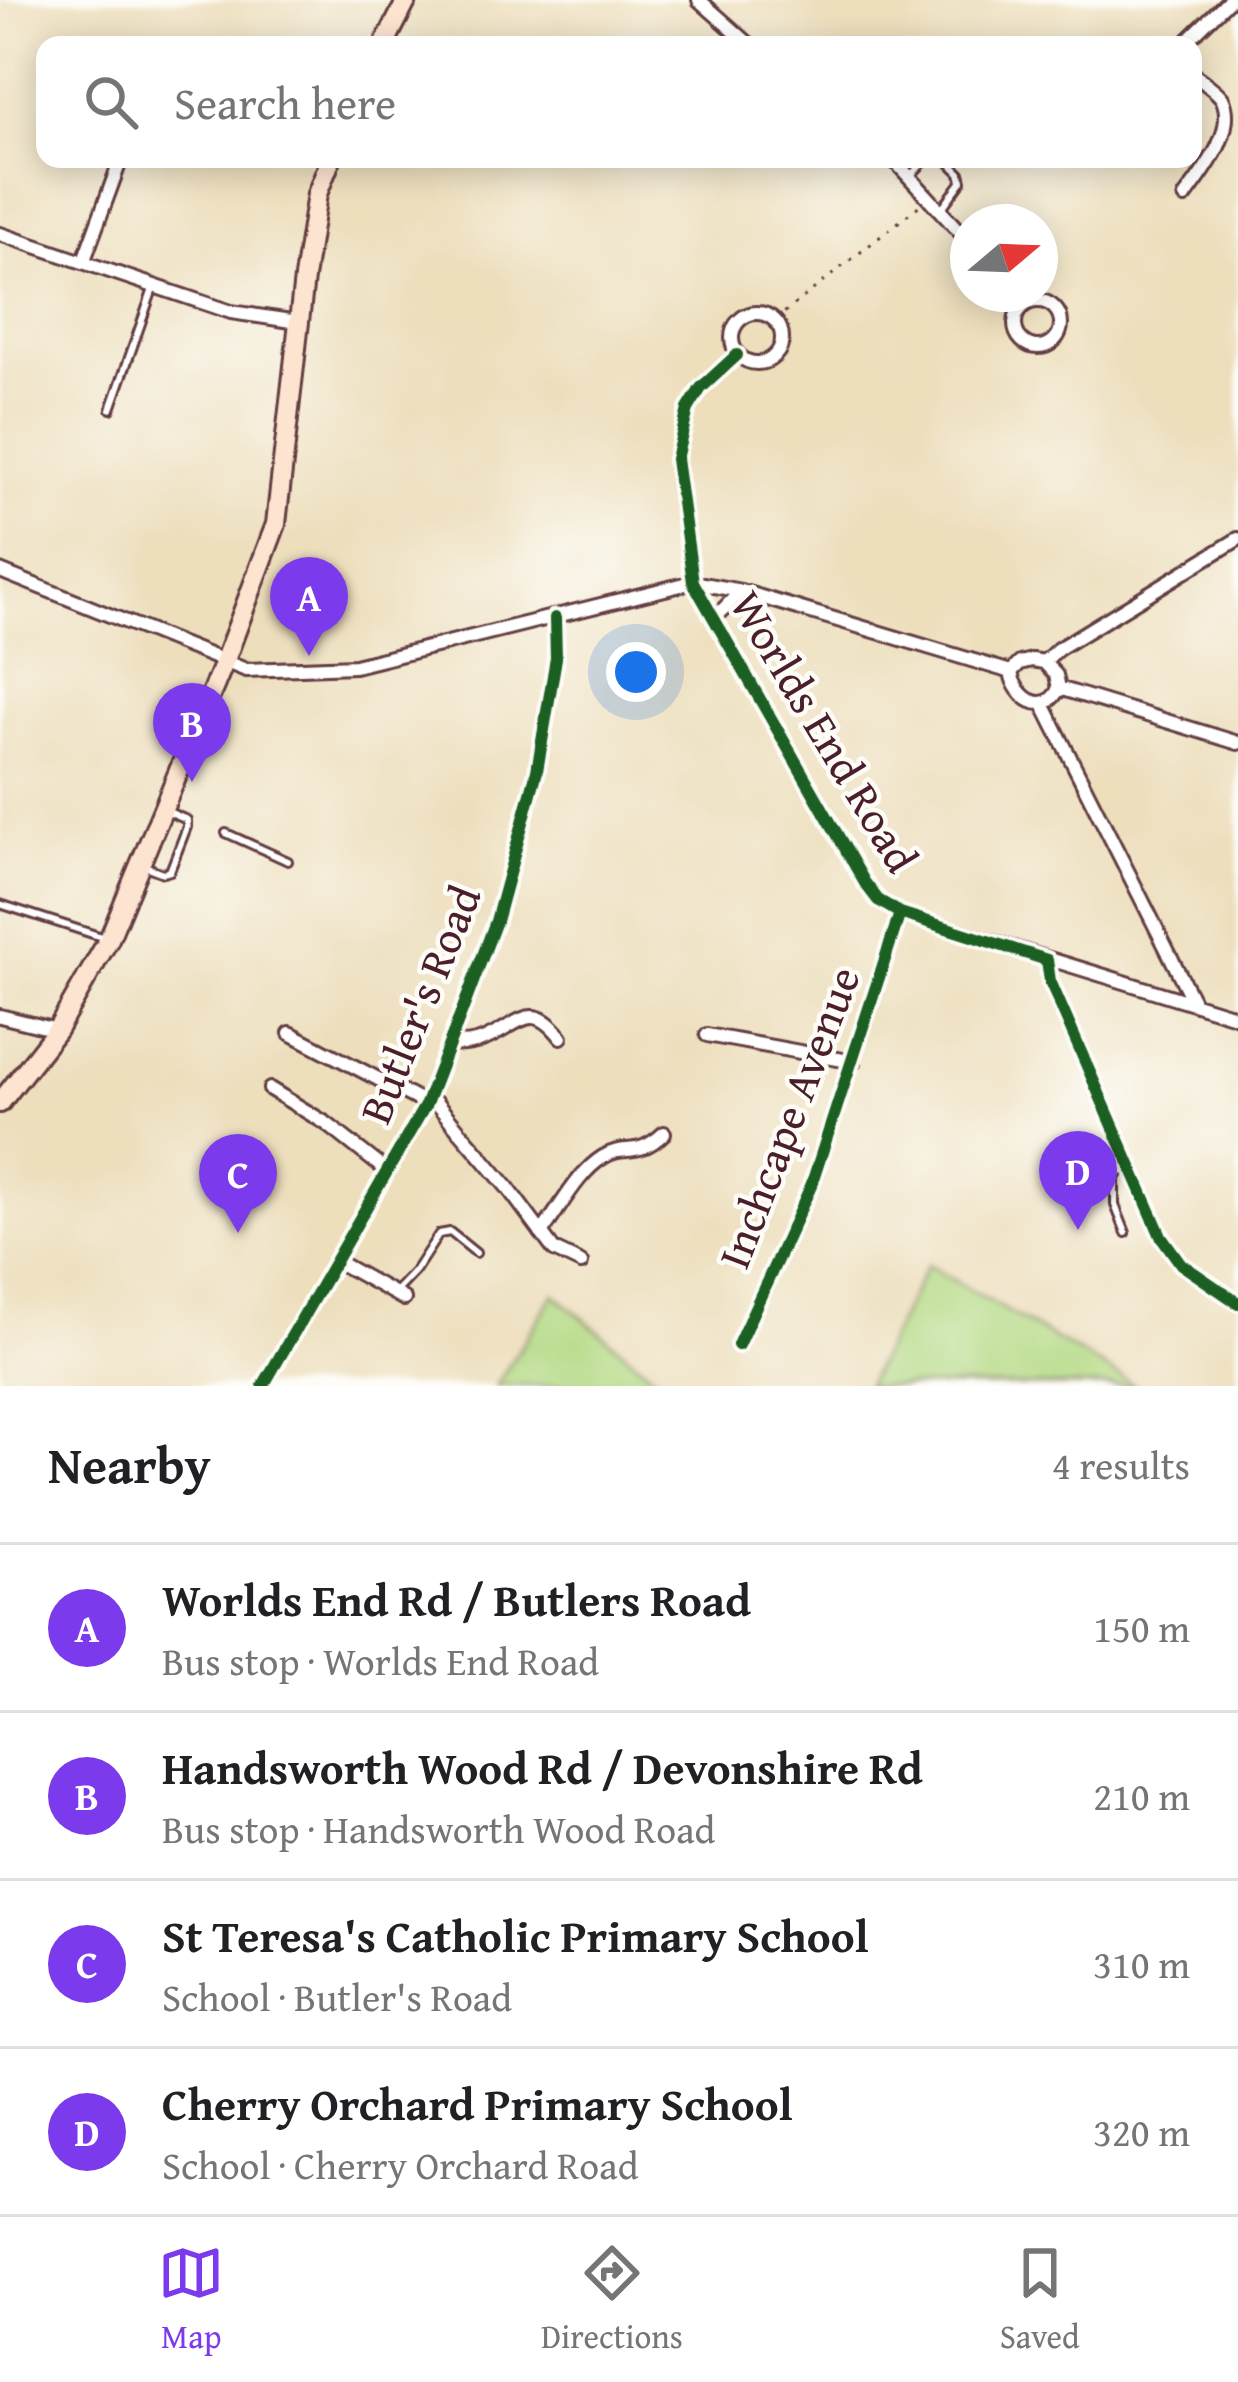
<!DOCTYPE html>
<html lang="en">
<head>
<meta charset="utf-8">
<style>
  :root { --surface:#fff; --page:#f2f2f2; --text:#202124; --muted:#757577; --line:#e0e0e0; --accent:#7c3aed }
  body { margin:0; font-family:"Gentium Book Plus",serif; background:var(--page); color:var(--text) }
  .compass { position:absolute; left:950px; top:204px; width:108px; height:108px; border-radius:50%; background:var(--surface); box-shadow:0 6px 30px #0003; rotate:71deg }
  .you { position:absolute; left:636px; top:672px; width:42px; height:42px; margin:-30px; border:9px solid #fff; border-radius:50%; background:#1a73e8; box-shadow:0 0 0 18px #1a73e833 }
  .badge { display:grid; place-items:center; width:78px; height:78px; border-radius:50%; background:var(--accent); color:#fff; font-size:39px; font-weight:700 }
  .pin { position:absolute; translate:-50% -99px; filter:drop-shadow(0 3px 6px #0008) }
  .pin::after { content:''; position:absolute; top:63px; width:42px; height:36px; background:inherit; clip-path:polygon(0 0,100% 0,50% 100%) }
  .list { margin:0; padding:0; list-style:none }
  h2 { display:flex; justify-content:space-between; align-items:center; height:156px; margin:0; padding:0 48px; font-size:51px }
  h2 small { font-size:39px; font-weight:400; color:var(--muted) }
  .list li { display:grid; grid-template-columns:78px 1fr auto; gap:36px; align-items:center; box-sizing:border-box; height:168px; padding:0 48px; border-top:3px solid var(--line) }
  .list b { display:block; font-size:45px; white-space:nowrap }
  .list p { margin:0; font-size:39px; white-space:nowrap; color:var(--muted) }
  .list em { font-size:39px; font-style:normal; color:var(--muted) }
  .icon { flex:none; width:66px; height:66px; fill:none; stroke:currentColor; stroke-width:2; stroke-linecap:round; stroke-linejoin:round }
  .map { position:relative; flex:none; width:1238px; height:1386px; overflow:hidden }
  .search { position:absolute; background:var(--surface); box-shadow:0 6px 30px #0003; left:36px; right:36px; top:36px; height:132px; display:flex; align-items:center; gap:30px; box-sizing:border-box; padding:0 42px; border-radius:24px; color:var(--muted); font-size:45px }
  .sheet { height:828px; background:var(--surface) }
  nav { display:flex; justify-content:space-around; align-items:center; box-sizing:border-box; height:168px; border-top:3px solid var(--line); background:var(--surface); font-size:33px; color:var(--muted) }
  nav a { display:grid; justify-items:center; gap:6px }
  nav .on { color:var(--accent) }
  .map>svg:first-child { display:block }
  .green { fill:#b3d983; stroke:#7e7c57; stroke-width:3 }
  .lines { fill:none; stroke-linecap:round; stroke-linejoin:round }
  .lane-casing { stroke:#623c41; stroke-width:12 }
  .street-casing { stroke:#623c41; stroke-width:18 }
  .secondary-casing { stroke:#623c41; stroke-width:24 }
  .path { stroke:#623c41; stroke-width:3; stroke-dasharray:3 9; stroke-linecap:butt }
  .lane { stroke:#fff; stroke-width:6 }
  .street { stroke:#fff; stroke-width:12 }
  .secondary { stroke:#fde4d0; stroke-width:18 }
  .cycleway-casing { stroke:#fdfcf7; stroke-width:20 }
  .cycleway { stroke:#1b5e20; stroke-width:12 }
  .labels { text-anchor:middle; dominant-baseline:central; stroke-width:9; stroke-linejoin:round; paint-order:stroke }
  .street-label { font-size:45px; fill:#4a1f2b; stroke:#fdfcf7 }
</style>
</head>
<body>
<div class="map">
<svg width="1238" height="1386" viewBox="0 0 1238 1386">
  <rect width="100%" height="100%" fill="#fdfcf7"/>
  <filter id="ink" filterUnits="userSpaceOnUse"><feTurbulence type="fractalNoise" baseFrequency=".00833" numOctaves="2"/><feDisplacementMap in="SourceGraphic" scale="24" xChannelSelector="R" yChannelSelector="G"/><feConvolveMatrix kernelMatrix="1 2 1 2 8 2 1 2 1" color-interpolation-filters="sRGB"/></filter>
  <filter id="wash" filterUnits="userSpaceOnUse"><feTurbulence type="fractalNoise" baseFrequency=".004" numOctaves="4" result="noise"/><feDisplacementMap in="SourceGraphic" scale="48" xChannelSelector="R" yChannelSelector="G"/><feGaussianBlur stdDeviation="2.7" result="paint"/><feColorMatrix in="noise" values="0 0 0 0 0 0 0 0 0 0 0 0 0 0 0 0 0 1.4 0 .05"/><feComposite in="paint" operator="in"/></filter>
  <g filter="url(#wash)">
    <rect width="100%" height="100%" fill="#eddebc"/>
    <path class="green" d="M927,1265L1136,1386H866Z
      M554,1294L665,1386H496Z"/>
  </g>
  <g filter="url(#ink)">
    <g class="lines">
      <g class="lane-casing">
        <path id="lane" d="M910,176L927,159
          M942,208L962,181L960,173L946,159
          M111,409L153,289
          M226,833L288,861
          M142,865L163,873L170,871L187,827V820L166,811
          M0,904L105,938
          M1126,1233L1115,1205V1177L1127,1166
          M396,1291L415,1271L439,1234L450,1232L476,1253"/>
      </g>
      <g class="street-casing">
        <path id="street" d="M699,0L750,45
          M1183,45L1229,0
          M893,159L968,241
          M1185,197C1203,172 1238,130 1222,98C1215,89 1202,81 1193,74
          M0,234L231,312L298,322
          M84,260L121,159
          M1015 324a23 23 0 1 1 46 0a23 23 0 1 1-46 0Z
          M732 338a25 25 0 1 1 50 0a25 25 0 1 1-50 0Z
          M737,355L701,388L688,409L676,459L693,582L865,883L878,900L900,913L1238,1017
          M0,571L246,670L355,666L693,582L741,591L1011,672
          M715,618L741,591
          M1032,660L1044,662L1056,675L1059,688C1045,718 1015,698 1011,672L1020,663Z
          M1044,662L1058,649L1238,539
          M1059,688L1238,743
          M1043,704L1194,1003
          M1047,960L1050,981L1161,1236L1181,1264L1238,1303
          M0,1016L57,1030
          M290,1033L426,1104
          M707,1035L854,1062
          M449,1045C463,1044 475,1044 487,1038C521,1023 532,1000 561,1037
          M270,1089L327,1124L388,1172
          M429,1095L508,1188L554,1250L581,1263
          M541,1233C560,1209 577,1173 603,1157C625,1143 637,1159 664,1133
          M338,1262L404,1299
          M738,1345L811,1186L900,913
          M263,1386L426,1104L467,998L496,921L537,771L556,658L555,618"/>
      </g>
      <g class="secondary-casing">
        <path id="secondary" d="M384,45L407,0
          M0,1103L57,1030L109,939L225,660L276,524L304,278L317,194L331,159"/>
      </g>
      <path class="path" d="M775,320L920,205"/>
      <use href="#lane" class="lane"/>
      <use href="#street" class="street"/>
      <use href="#secondary" class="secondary"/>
      <g class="cycleway-casing">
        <path id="cycleway" d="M737,355L701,388L688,409L676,459L693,582L865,883L878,900L900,913L1047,960L1050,981L1161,1236L1181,1264L1238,1303
          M738,1345L811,1186L900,913
          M263,1386L426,1104L467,998L496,921L537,771L556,658L555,618"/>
      </g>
      <use href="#cycleway" class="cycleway"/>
    </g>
  </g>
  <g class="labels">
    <g class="street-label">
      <text transform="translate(825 731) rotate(59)">Worlds End Road</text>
      <text transform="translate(419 1004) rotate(-68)">Butler's Road</text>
      <text transform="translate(788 1117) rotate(-69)">Inchcape Avenue</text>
    </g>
  </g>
</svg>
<svg class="compass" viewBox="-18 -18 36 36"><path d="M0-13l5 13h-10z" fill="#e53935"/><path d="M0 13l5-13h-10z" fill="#757577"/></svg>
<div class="you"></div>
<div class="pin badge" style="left:309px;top:656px">A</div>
<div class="pin badge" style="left:192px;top:782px">B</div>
<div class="pin badge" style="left:238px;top:1233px">C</div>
<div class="pin badge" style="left:1078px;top:1230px">D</div>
<div class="search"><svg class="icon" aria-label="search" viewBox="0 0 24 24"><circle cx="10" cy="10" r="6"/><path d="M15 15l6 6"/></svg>Search here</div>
</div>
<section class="sheet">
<h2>Nearby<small>4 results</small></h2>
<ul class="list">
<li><span class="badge">A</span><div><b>Worlds End Rd / Butlers Road</b><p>Bus stop · Worlds End Road</p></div><em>150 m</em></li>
<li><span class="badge">B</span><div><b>Handsworth Wood Rd / Devonshire Rd</b><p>Bus stop · Handsworth Wood Road</p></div><em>210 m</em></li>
<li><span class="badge">C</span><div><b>St Teresa's Catholic Primary School</b><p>School · Butler's Road</p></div><em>310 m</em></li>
<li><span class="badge">D</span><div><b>Cherry Orchard Primary School</b><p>School · Cherry Orchard Road</p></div><em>320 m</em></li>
</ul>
</section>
<nav>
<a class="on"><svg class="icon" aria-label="map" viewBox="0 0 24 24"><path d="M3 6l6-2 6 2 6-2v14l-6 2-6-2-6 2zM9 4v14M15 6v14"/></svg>Map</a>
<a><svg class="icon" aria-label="directions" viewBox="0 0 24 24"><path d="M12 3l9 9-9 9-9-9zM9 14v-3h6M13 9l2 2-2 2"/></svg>Directions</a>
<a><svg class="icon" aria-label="saved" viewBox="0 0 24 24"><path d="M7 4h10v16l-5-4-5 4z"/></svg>Saved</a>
</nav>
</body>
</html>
